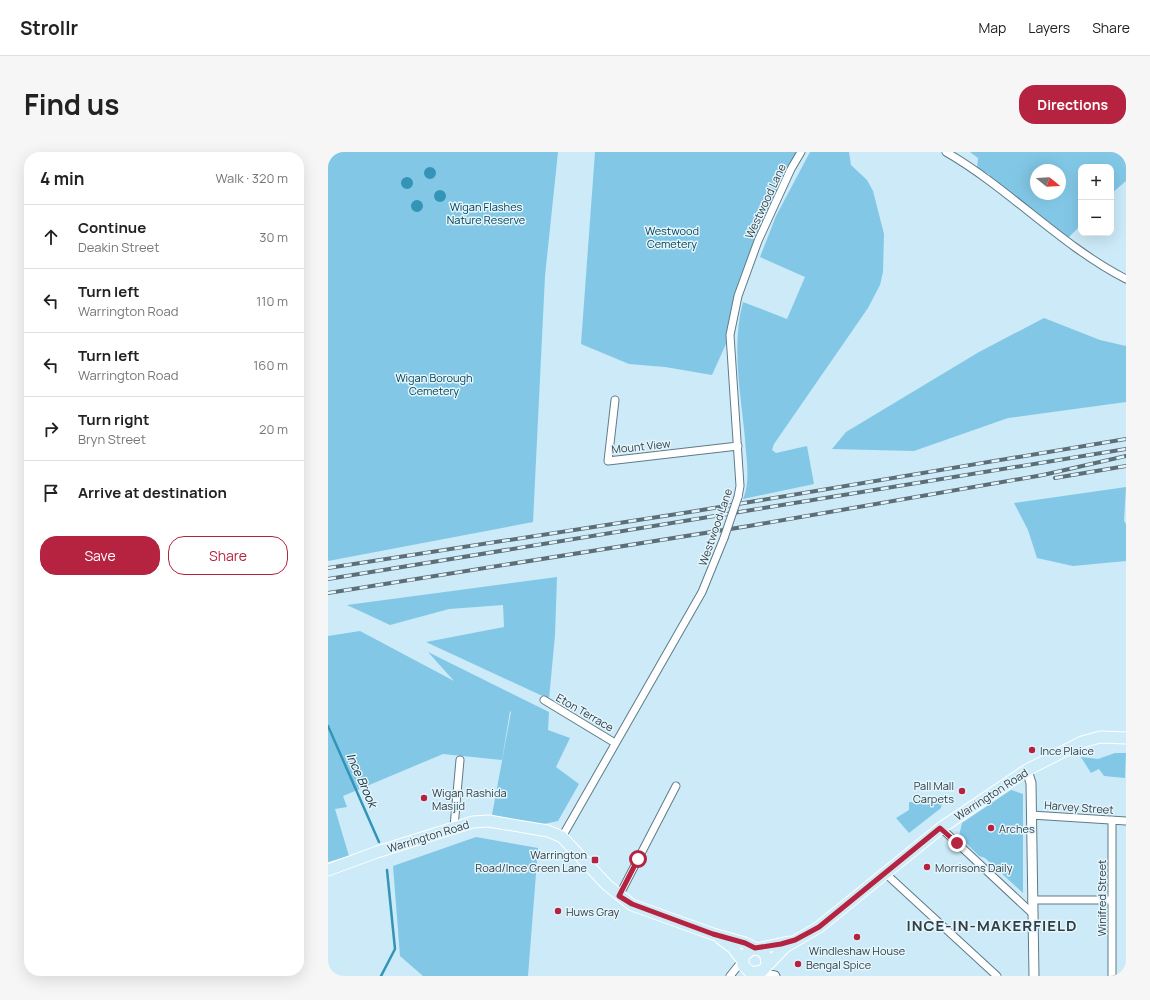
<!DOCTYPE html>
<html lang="en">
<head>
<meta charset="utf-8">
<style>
  :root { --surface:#fff; --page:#f6f6f6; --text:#222; --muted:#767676; --line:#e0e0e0; --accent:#b52340 }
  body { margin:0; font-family:Manrope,sans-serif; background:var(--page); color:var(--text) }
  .controls { position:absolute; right:12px; top:12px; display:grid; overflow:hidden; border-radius:8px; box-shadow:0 4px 16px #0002 }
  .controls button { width:36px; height:36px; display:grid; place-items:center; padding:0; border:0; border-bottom:1px solid var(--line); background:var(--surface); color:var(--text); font:20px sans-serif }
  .compass { position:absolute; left:702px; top:12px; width:36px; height:36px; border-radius:50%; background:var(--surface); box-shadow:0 4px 16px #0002; rotate:108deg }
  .stop { position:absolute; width:12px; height:12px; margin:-9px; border:3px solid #b52340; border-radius:50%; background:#fff }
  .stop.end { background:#b52340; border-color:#fff; box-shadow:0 1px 4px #0008 }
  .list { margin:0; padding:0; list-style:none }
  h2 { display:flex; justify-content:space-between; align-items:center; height:52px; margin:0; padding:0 16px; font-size:17px }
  h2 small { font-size:13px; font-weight:400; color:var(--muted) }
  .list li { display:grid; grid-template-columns:26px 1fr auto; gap:12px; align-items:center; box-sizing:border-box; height:64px; padding:0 16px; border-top:1px solid var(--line) }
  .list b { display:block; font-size:15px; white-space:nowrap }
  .list p { margin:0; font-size:13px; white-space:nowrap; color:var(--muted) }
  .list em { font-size:13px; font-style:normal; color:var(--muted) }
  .actions { display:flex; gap:8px; padding:12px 16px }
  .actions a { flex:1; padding:9px 0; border:1px solid var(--accent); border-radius:16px; text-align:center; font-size:14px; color:var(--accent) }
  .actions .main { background:var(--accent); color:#fff }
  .icon { flex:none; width:22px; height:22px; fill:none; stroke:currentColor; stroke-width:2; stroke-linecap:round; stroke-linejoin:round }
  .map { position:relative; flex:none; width:798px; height:824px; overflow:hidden; border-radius:16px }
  header { display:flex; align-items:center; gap:24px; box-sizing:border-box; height:56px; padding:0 20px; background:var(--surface); border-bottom:1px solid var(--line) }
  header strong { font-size:19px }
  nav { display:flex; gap:22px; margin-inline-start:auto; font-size:14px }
  .intro { display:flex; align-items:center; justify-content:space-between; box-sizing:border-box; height:96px; padding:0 24px }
  h1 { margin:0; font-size:28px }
  .button { padding:10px 18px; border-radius:16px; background:var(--accent); color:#fff; font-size:14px; font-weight:700 }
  main { display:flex; gap:24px; padding:0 24px }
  aside { flex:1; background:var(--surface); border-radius:16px; box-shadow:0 4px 16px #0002 }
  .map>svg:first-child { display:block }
  .green { fill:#82c8e6; fill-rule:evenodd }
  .water { fill:#3394b8 }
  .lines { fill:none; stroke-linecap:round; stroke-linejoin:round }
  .stream { stroke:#3394b8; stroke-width:2.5 }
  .minor-casing { stroke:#5f7b87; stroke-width:9 }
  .tertiary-casing { stroke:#5f7b87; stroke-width:11 }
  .primary-casing { stroke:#fff; stroke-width:13 }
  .minor { stroke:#fff; stroke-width:7 }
  .tertiary { stroke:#fff; stroke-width:9 }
  .primary { stroke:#ceebf8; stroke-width:11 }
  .rail-casing { stroke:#5d6e76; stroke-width:4 }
  .rail { stroke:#e3f5fd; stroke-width:2.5; stroke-dasharray:8; stroke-linecap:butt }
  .minor-bridge-casing { stroke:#5f7b87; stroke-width:9; stroke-linecap:butt }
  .minor-bridge { stroke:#fff; stroke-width:7 }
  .route { stroke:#b52340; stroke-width:5 }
  .poi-dot { fill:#b52340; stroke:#e3f5fd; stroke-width:1.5 }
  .labels { text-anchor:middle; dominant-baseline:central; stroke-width:3; stroke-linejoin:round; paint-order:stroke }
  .street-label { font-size:11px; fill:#323e43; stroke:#e3f5fd }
  .park-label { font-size:11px; fill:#064053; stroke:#e3f5fd }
  .poi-label { font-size:11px; fill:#323e43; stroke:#e3f5fd; text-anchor:start }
  .water-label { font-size:12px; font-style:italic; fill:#1a2f38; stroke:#e3f5fd }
  .district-label { font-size:15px; font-weight:bold; letter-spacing:1px; fill:#323e43; stroke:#e3f5fd }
</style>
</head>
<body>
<header>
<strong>Strollr</strong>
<nav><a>Map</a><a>Layers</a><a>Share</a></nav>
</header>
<div class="intro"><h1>Find us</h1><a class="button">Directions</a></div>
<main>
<aside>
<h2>4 min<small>Walk · 320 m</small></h2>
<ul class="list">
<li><svg class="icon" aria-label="ahead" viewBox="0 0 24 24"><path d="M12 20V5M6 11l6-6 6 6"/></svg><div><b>Continue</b><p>Deakin Street</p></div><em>30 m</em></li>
<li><svg class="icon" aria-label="left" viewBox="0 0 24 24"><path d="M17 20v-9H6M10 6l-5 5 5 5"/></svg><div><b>Turn left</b><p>Warrington Road</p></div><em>110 m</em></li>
<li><svg class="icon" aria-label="left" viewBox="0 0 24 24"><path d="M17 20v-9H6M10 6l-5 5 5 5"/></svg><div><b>Turn left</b><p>Warrington Road</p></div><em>160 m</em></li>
<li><svg class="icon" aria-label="right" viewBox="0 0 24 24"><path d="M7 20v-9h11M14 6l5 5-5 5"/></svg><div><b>Turn right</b><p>Bryn Street</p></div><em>20 m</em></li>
<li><svg class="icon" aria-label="arrive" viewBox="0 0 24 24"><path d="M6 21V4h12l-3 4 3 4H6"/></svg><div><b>Arrive at destination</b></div></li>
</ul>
<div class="actions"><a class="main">Save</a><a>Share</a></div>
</aside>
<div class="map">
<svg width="798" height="824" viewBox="0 0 798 824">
  <rect width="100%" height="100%" fill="#cceaf8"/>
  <path class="green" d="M0,0H230L217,124L205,370L0,409Z
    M267,0H473L430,89L402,183L384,223L337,215L301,212L253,192Z
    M482,0H521L523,13L539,28L545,39L556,82L555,120L552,133L540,156L446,292L444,298L448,301L479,294L486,332L415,347C423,329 418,306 417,287C413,242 403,194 415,150L459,167L477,125L432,105L448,64Z
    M642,0H798V29L783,42V15H753V73L740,86H738L665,29L661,22L649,17L650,6ZM708,18H732V42H708Z
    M716,166L772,188L798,194V250L680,266L586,299L504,297L518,280L651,200Z
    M798,335L796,369L798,372V409L745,414L709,406L700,378L686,351Z
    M229,425L227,483L221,547L98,490L176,475L175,453L121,457L62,473L19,453Z
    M32,479L126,529L100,500L221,560L220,578L242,586L228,615L251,632L230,669L211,673L164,663L183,560L182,559L174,608L115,602L15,644L19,655L7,657L21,704L0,710V484Z
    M787,601H798L797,626L776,624L771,617L763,621L753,605L770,607Z
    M683,638L695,642V741L657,706L651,704L631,684L634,671Z
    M581,650L614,651L613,656L581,681L568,666L581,658Z
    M148,685L210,696L200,824H95L72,804L65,714Z"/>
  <path class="water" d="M96 21a6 6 0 1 1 12 0a6 6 0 1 1-12 0Z
    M73 31a6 6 0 1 1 12 0a6 6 0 1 1-12 0Z
    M106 44a6 6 0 1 1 12 0a6 6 0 1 1-12 0Z
    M83 54a6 6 0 1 1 12 0a6 6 0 1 1-12 0Z"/>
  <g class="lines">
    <path class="stream" d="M0,574L51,690
      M53,824L67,797L59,718"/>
    <g class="minor-casing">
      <path id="minor" d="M618,0C682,37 732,93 798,127
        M287,248L280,309L410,294
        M410,345L412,334L402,183L410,144L430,89L463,17L473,0
        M216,548L287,591
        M703,663L798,669
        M784,668V824
        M126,675L132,608
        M613,676L705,762
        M234,685L374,440L396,386
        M557,721L669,824
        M291,744L348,634
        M704,748H784
        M402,824L414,809"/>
    </g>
    <g class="tertiary-casing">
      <path id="tertiary" d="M699,618L703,631L706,824
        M431,821L447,824"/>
    </g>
    <g class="primary-casing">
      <path id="primary" d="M0,718L49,700L145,670L161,669L220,679L234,685L279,733L304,753L385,782L417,791L427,796
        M392,786L405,796L414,808
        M429,797L461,790
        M439,813L438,804L433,798L424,797L415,804V813L423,821L434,819L457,795L491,775L613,676L699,618L754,590L772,585L798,586"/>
    </g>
    <use href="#minor" class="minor"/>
    <use href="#tertiary" class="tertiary"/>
    <use href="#primary" class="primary"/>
    <g class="rail-casing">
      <path id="rail" d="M727,326L798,314
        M0,416L362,360L798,287
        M0,427L798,297
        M0,441L421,374L715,323L798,304"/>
    </g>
    <use href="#rail" class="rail"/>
    <g class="minor-bridge-casing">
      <path id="minor-bridge" d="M396,386L410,345"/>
    </g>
    <use href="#minor-bridge" class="minor-bridge"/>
  </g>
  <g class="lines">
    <path class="route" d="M310,707L291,744L304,752L385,782L417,791L427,796L453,792L467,788L491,775L612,676L629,691"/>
  </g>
  <g class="poi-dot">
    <circle cx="704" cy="598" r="4"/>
    <circle cx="634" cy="639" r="4"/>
    <circle cx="96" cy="646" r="4"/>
    <circle cx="663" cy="676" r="4"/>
    <rect x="263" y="704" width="8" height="8" rx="2"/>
    <circle cx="599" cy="715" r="4"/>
    <circle cx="230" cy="759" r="4"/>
    <circle cx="529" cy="785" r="4"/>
    <circle cx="470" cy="812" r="4"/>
  </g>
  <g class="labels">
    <g class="street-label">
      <text transform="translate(437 49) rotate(-65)">Westwood Lane</text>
      <text transform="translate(313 294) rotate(-6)">Mount View</text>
      <text transform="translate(387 375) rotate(-71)">Westwood Lane</text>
      <text transform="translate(257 560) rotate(30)">Eton Terrace</text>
      <text transform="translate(663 642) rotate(-33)">Warrington Road</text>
      <text transform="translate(751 655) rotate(4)">Harvey Street</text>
      <text transform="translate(100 684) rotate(-17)">Warrington Road</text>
      <text transform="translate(773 746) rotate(-90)">Winifred Street</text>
    </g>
    <g class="park-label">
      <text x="158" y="54">Wigan Flashes<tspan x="158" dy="13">Nature Reserve</tspan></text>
      <text x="344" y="78">Westwood<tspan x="344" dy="13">Cemetery</tspan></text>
      <text x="106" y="225">Wigan Borough<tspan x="106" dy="13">Cemetery</tspan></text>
    </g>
    <g class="poi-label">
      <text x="712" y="598">Ince Plaice</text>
      <text x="626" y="633" text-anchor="end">Pall Mall<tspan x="626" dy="13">Carpets</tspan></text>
      <text x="104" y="640">Wigan Rashida<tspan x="104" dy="13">Masjid</tspan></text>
      <text x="671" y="676">Arches</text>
      <text x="259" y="702" text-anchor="end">Warrington<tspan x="259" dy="13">Road/Ince Green Lane</tspan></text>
      <text x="607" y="715">Morrisons Daily</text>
      <text x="238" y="759">Huws Gray</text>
      <text x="529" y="798" text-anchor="middle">Windleshaw House</text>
      <text x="478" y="812">Bengal Spice</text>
    </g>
    <g class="water-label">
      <text transform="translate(34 628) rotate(66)">Ince Brook</text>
    </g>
    <g class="district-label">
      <text x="664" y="773">INCE-IN-MAKERFIELD</text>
    </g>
  </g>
</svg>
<div class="controls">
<button>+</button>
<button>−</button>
</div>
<svg class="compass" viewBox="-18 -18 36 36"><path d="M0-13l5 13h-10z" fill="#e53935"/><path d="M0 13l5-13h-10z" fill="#767676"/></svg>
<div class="stop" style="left:310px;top:707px"></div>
<div class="stop end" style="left:629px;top:691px"></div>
</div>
</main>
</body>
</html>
